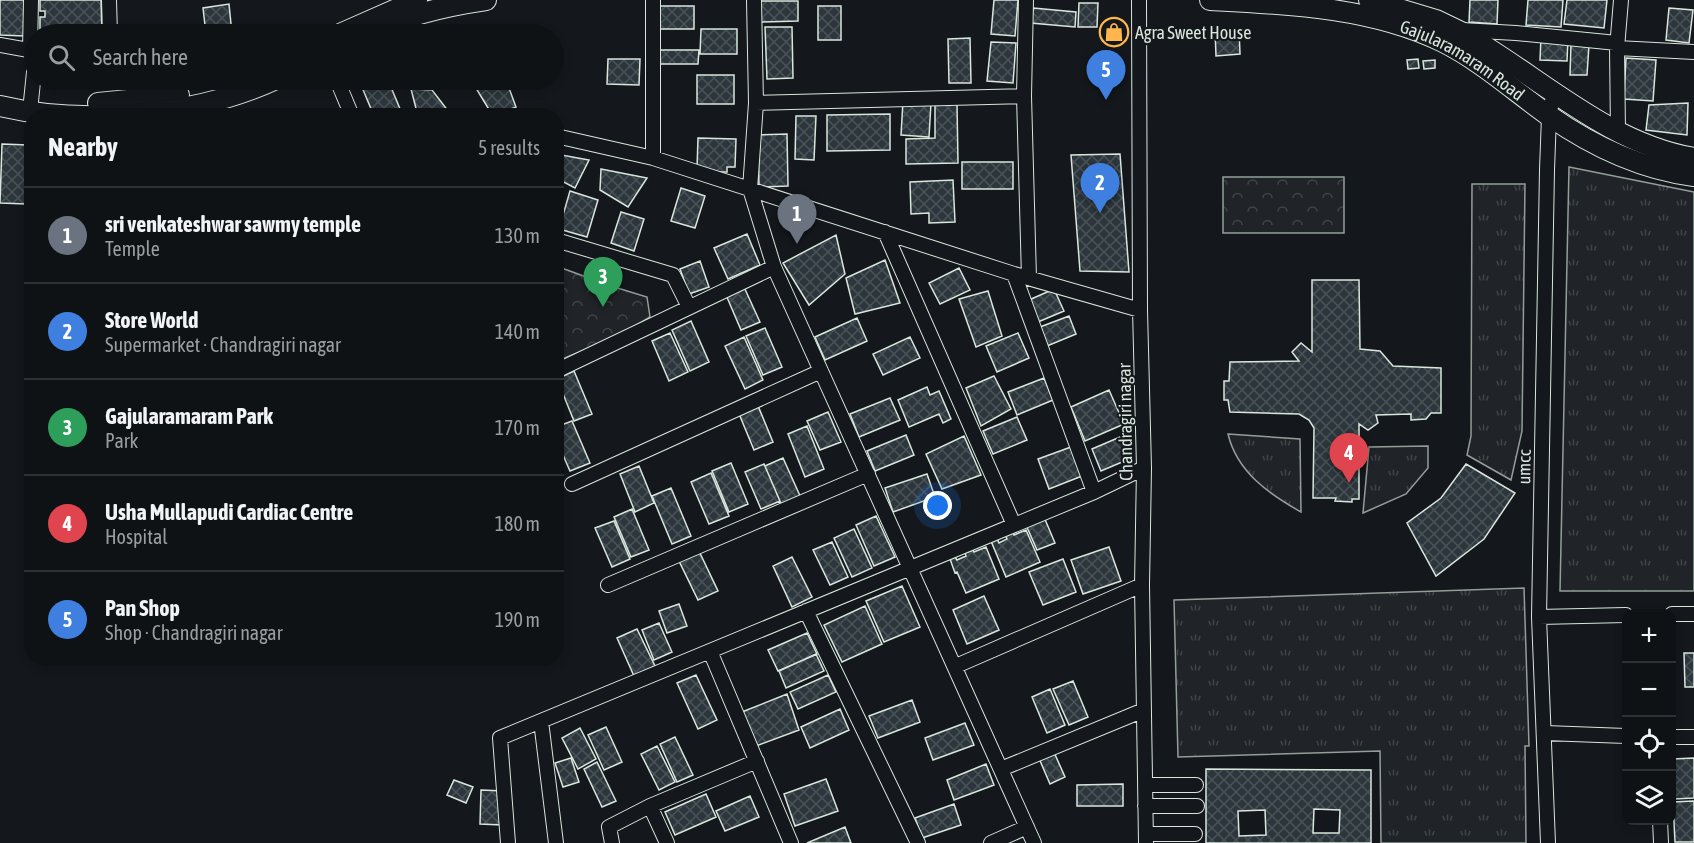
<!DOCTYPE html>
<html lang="en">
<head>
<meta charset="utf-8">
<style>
  :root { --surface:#0f1215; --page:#1d2022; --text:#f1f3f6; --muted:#9b9ea0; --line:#2f3234; --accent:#8c9099 }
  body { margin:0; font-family:"Asap Condensed",sans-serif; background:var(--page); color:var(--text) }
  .controls { position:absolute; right:18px; bottom:18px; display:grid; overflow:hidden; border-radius:12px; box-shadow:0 3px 9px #0003 }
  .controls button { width:54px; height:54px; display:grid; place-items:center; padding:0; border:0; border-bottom:2px solid var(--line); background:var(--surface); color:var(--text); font:30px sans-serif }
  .you { position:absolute; left:938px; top:506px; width:21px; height:21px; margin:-15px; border:4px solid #fff; border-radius:50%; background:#1a73e8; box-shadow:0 0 0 9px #1a73e833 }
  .badge { display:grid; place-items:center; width:39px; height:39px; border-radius:50%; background:var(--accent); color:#fff; font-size:20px; font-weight:700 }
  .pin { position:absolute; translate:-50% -50px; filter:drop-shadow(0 2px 3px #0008) }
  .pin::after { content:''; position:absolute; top:32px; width:21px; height:18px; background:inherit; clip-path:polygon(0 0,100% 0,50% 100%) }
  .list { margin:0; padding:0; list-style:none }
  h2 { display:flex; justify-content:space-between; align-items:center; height:78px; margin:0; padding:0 24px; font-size:26px }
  h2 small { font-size:20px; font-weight:400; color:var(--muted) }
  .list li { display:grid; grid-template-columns:39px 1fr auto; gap:18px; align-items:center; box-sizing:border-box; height:96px; padding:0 24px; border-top:2px solid var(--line) }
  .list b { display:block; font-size:22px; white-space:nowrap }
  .list p { margin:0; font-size:20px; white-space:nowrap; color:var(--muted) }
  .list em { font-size:20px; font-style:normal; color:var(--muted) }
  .icon { flex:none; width:33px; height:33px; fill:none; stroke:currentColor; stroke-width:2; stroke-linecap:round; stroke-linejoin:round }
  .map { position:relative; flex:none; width:1694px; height:843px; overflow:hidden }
  .search { position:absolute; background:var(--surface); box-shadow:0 3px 9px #0003; left:24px; top:24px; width:540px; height:66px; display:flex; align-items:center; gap:15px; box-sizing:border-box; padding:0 21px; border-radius:33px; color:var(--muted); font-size:22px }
  .panel { position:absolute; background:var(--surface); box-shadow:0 3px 9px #0003; left:24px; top:108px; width:540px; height:558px; border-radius:24px }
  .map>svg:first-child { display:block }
  .grass { fill:url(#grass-tufts); stroke:#939e99; stroke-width:1.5 }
  .park { fill:url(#park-crowns); stroke:#939e99; stroke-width:1.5 }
  .building { fill:url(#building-cross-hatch); stroke:#d8e6dc; stroke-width:1.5; fill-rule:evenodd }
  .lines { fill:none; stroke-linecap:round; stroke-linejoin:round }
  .street-casing { stroke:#d8e6dc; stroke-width:16 }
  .secondary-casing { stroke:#d8e6dc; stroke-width:22 }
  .street { stroke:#14181c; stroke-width:14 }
  .secondary { stroke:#14181c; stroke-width:20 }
  .labels { text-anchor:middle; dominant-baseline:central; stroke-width:4.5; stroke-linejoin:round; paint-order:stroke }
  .poi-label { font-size:18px; fill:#d8e6dc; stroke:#14181c; text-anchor:start }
  .street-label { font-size:18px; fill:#d8e6dc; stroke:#14181c }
</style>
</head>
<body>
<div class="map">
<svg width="1694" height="843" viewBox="0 0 1694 843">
  <defs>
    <pattern id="grass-tufts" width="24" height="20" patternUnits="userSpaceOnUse" patternTransform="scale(1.5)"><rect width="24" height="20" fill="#202428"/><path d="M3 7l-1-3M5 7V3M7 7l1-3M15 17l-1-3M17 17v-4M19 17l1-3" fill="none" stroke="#404447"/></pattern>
    <pattern id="park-crowns" width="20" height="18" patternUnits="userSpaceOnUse" patternTransform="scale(1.5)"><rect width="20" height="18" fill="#202428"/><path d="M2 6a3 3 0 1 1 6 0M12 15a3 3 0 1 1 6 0" fill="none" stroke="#404447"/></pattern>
    <pattern id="building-cross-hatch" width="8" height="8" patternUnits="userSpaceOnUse" patternTransform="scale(1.5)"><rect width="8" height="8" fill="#2c363c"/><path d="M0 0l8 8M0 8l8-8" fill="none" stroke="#4a5358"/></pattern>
  </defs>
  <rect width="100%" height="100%" fill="#14181c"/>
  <path class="grass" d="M1569,167L1694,192V591H1560Z
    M1472,184H1525L1522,431L1511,480L1467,455L1471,436Z
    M1228,434L1300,439L1301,512C1269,494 1237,472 1228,434Z
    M1428,446V468L1406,494L1363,513L1369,447Z
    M1524,588L1529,746H1525L1526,843H1381L1380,751L1178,757L1174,600Z"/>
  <path class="park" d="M1223,177H1344V233H1223Z
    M556,266L611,286L647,297L650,317L615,338L557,361Z"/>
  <path class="building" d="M0,0H25L24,36L0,35Z
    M40,0H101L102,34H40V17H45V11H40Z
    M994,0H1018L1015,36L991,34Z
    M1470,0H1498L1497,24L1469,22Z
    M1528,0H1563L1561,27L1526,25Z
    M1567,0H1607L1604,28L1564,24Z
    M761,1H798V21L761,22Z
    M1079,3H1098L1097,27H1078Z
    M229,4L232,34H206L203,8Z
    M657,6H694V29H657Z
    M818,6H841V40H818Z
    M1033,8L1076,12L1075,27L1031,23Z
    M1669,8L1693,10L1689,43L1666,40Z
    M765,27H792L793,78L767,79Z
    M701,29H737V54H700Z
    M1239,29L1240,54L1216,56L1215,30Z
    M970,38L971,83H949L948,39Z
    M1541,38L1568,39L1567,61L1540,60Z
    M991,42L1016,43L1013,83L987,81Z
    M1571,44L1589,45L1587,75H1570Z
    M660,50H699L698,64H660Z
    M1626,58L1656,60L1653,101L1624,99Z
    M608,59H640L639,85L607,84Z
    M1418,59L1419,68L1408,69L1407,60Z
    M1435,60V68L1424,69L1423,61Z
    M697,75H734V104H697Z
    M359,80H388L403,116H374Z
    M471,80H506L516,107L493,116Z
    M411,89L432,90L452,116H418Z
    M903,101L931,103L929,137L901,135Z
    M1688,103L1687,135L1646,130L1649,105Z
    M957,104L958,163L906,164V139L935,138V105Z
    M890,114V150L827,151V115Z
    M796,116H816L814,160L795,159Z
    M787,134L788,186L759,187L758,135Z
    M698,138L736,139L735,167H727V172H708V169L697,168Z
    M2,144L28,145L26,204L0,203Z
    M556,154L589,160L575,188L556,178Z
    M1120,154L1129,272L1080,271L1071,155Z
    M962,162H1013V189H962Z
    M601,169L647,178L628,207L600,190Z
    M953,180L955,222L929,223V213L911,214L910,182Z
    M681,188L705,196L695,228L671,221Z
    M570,191L598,200L587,237L559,229Z
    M621,212L644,219L634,251L611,243Z
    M747,234L760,265L728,279L714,248Z
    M836,235L845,274L809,305L783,263Z
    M885,260L900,303L855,314L846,278Z
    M700,261L709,287L689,294L680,269Z
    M959,268L970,290L940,304L929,283Z
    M1312,280H1359L1360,349L1380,351L1393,366L1441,368V413H1431L1426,419L1411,420V414L1376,415L1378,423L1368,430L1359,424V499H1352V502L1335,501L1336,498H1313L1314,428L1309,420L1299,414L1230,412L1228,400H1224V381H1229L1230,362L1299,361L1292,352L1301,343L1312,352Z
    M744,287L760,322L741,330L726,295Z
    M1054,289L1064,311L1038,322L1029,300Z
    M988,291L1002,336L976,347L959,299Z
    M1069,316L1076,334L1047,346L1040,327Z
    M857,318L867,341L825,360L815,337Z
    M691,321L709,362L690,371L672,330Z
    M765,328L782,367L763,375L746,336Z
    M670,333L688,372L669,381L652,341Z
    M1018,333L1029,358L997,372L986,346Z
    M744,337L763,380L745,389L725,346Z
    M910,337L920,358L883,375L873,354Z
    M574,371L592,414L574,421L557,379Z
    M994,376L1011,409L981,426L966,388Z
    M1044,378L1053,400L1017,415L1008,392Z
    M927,387L930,395L939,391L951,419L943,423L939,414L909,427L898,400Z
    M1109,390L1124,424L1085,441L1071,407Z
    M890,398L900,420L859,437L850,414Z
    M756,401L773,442L754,450L737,409Z
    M828,412L841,442L820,450L807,421Z
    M1017,417L1027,440L993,454L983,431Z
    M572,421L590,463L570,471L556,439V427Z
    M807,426L824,469L805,477L788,434Z
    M906,435L914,455L875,471L867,451Z
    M964,436L981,475L942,489L926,454Z
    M1120,437L1129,459L1101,471L1092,449Z
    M1071,447L1082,476L1049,489L1038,459Z
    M783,458L801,498L782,506L765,466Z
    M731,463L748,504L729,512L712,471Z
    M764,464L780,501L761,509L745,472Z
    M1466,464L1515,493L1484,539L1436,576L1407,523L1441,498Z
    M639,466L654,503L635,512L620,474Z
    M711,473L729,516L709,524L691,482Z
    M927,474L935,497L893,512L885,488Z
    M671,488L691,536L672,544L652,496Z
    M632,509L649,550L631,557L614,517Z
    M876,516L895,557L874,566L856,525Z
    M1044,517L1055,543L1037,550L1026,525Z
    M614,521L630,559L612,567L595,528Z
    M854,529L872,568L852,577L834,538Z
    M1026,530L1040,562L1006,577L991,541L997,538L999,543L1007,539L1005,534L1013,531L1014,535Z
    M832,542L848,577L830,585L813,550Z
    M986,547L999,579L966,593L957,572L955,573L950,559L955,557L957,560L966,556L965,553L973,550L974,552Z
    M1109,547L1121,581L1083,594L1071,560Z
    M698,549L718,591L698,600L678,559Z
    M792,557L812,597L792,607L773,566Z
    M1063,559L1076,592L1043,605L1029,572Z
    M902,586L920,627L884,642L866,601Z
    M984,596L999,630L967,644L953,610Z
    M679,604L687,626L667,633L659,611Z
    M865,606L882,644L842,662L824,625Z
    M659,623L672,652L654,660L642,630Z
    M637,629L655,666L634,676L617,638Z
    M807,633L817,654L778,671L768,650Z
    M1684,653H1694V687H1685Z
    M816,654L824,671L786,688L779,671Z
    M361,658H380L378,665Z
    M696,675L717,720L698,729L677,683Z
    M828,675L836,692L798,709L790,692Z
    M1073,681L1088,717L1069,725L1053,689Z
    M1050,689L1065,725L1047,733L1032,697Z
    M787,694L799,730L756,746L742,712Z
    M912,700L920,722L878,738L869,716Z
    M840,709L849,730L810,748L801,727Z
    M965,723L974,745L933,760L925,738Z
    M606,727L622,762L604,770L588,735Z
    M580,728L596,759L578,769L562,738Z
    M675,737L693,775L677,782L660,744Z
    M657,746L675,782L659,790L641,754Z
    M1053,750L1065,777L1050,784L1038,756Z
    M571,758L579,782L563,787L555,763Z
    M1694,758V798L1674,799L1673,759Z
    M597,762L616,801L602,807L584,769Z
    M986,764L994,785L954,800L947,780Z
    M1206,769L1371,770V843H1206ZM1314,809L1340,810L1339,833H1313ZM1265,810L1266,835L1239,836L1238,811Z
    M826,779L838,811L795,826L784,794Z
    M454,780L473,787L466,803L447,795Z
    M1123,784V806H1077V785Z
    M481,790L504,791L502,825L480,824Z
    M706,794L716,817L675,835L665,812Z
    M750,796L759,817L725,831L716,811Z
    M1694,801V842H1675L1673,802Z
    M954,804L961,825L922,838L915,818Z
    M845,827L851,843H807Z"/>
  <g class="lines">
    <g class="street-casing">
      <path id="street" d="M109,0L110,34
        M653,0V158
        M754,0L756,103L750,189L774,267L1034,843
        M1026,0L1024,96L1029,278
        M1139,0L1140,310L1144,468L1142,585L1146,843
        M1461,30L1516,33L1617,43
        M0,45L34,51
        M1617,48L1694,52
        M30,50L31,0
        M337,80L352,116
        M756,103L1024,96
        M30,111L34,72
        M1618,133L1617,48L1621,0
        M556,136L653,158L1014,274L1140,310
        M885,232L1014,525
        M556,240L673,275L689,307
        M1014,274L1094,492
        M556,371L774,267
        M572,484L821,371
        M608,585L868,474
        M806,611L918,843
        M1672,614H1694
        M1539,617L1626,615
        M710,651L791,843
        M956,666L1142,585
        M541,721L556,843
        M1545,733L1626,736
        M1672,737H1694
        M1001,769L1144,710
        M1145,785H1196
        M650,806L667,843
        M1145,806H1197
        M1660,820L1661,843
        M1146,834H1195
        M508,843L500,738L1094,492L1144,468
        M612,843L609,827L650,806L757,761
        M991,843L1027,827
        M1548,843L1539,617L1547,170L1549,116L1554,92"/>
    </g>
    <g class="secondary-casing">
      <g id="secondary">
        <path id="s1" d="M1210,0C1287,4 1372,7 1443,42C1481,61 1513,90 1548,115C1592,146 1640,169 1694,176"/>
        <path d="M1369,0L1436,20L1463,33C1539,76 1606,143 1694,158"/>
        <path d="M340,34L417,0"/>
        <path d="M365,34C403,16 444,6 486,0"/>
        <path d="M98,103L179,95"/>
        <path d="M0,106C84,126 195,116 274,80"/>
      </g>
    </g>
    <use href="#street" class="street"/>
    <use href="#secondary" class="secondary"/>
  </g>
  <defs>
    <g id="shop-ring" transform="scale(1.5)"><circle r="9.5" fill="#14181c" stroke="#ffb74d" stroke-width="1.5"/><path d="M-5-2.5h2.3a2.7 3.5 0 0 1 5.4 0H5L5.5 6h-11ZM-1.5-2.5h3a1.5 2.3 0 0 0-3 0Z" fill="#ffb74d"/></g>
  </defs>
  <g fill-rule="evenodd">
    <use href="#shop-ring" x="1114" y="32"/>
  </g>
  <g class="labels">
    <g class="poi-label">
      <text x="1135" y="32">Agra Sweet House</text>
    </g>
    <g class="street-label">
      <text stroke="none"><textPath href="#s1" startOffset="264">Gajularamaram Road</textPath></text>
      <text transform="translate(1125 422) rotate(-91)">Chandragiri nagar</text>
      <text transform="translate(1524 467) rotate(-89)">umcc</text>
    </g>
  </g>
</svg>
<div class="controls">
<button>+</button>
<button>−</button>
<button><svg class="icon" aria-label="locate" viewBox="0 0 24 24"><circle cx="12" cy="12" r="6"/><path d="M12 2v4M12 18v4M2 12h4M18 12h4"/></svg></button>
<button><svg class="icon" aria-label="layers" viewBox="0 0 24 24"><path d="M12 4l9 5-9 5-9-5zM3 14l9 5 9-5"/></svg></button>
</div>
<div class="you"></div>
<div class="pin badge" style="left:797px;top:244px;background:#6b7280">1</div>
<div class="pin badge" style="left:1100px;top:213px;background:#3f7fe0">2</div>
<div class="pin badge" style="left:603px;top:307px;background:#2e9e5b">3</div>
<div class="pin badge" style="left:1349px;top:483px;background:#e0444e">4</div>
<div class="pin badge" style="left:1106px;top:100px;background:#3f7fe0">5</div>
<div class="search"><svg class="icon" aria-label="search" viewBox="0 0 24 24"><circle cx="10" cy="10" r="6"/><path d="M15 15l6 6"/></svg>Search here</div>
<section class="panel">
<h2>Nearby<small>5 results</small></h2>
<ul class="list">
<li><span class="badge" style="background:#6b7280">1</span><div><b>sri venkateshwar sawmy temple</b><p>Temple</p></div><em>130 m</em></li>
<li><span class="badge" style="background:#3f7fe0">2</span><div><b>Store World</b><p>Supermarket · Chandragiri nagar</p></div><em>140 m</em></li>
<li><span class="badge" style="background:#2e9e5b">3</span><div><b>Gajularamaram Park</b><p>Park</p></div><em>170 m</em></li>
<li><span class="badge" style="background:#e0444e">4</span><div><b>Usha Mullapudi Cardiac Centre</b><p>Hospital</p></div><em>180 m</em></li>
<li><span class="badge" style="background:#3f7fe0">5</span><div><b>Pan Shop</b><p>Shop · Chandragiri nagar</p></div><em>190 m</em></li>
</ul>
</section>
</div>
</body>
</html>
